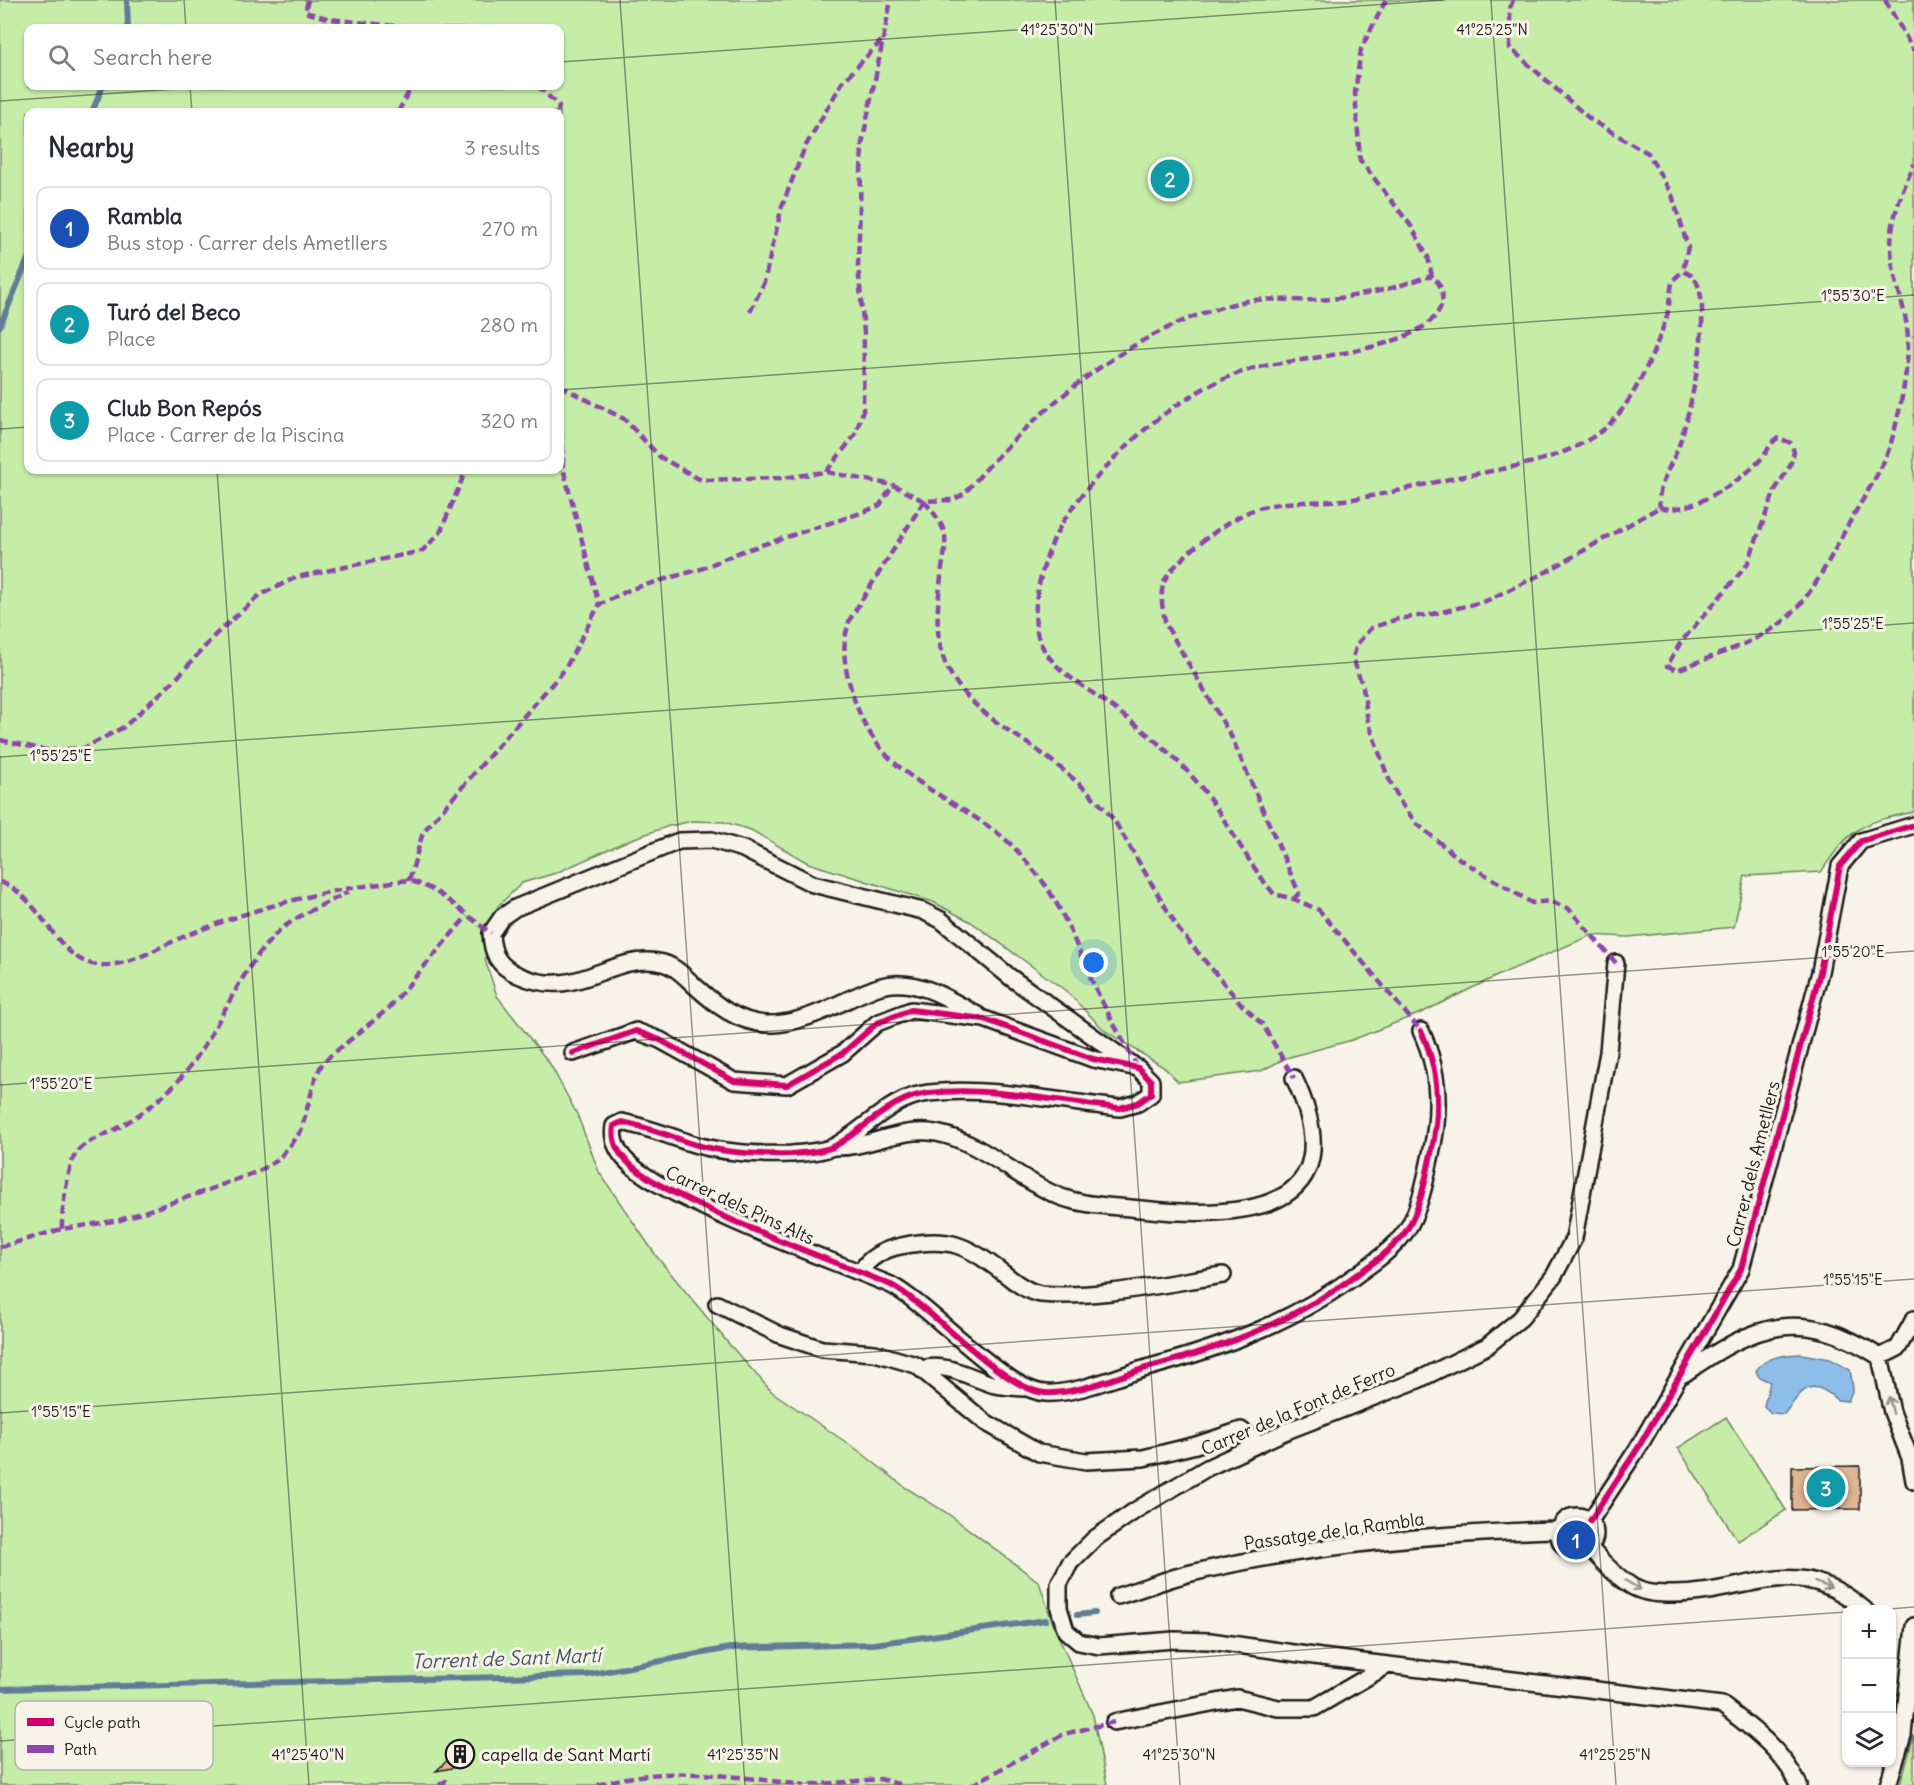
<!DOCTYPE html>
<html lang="en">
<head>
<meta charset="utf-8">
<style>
  :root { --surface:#fff; --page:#f7f7f7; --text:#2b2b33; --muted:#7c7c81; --line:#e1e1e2; --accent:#b45309 }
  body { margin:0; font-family:Delius,sans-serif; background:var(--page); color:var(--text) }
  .controls { position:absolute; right:18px; bottom:18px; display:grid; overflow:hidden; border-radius:12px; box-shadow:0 2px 4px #0004 }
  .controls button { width:54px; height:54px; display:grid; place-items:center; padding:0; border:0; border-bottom:2px solid var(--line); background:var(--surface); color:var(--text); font:30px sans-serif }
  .you { position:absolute; left:1094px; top:963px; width:21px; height:21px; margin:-15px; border:4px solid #fff; border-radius:50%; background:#1a73e8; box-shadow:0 0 0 9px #1a73e833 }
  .badge { display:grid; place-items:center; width:39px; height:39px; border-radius:50%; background:var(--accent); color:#fff; font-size:20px; font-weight:700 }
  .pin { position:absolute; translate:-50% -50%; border:3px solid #fff; box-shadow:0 2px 6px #0006 }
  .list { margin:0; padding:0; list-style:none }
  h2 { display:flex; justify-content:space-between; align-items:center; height:78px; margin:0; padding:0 24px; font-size:26px }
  h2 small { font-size:20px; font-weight:400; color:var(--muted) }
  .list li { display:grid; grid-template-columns:39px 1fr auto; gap:18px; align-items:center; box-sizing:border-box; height:84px; margin:0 12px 12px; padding:0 12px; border:2px solid var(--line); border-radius:12px }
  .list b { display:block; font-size:22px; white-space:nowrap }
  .list p { margin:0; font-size:20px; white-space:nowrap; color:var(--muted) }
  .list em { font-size:20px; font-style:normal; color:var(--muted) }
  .icon { flex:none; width:33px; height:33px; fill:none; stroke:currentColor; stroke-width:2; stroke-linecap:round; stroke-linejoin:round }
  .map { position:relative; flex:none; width:1914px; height:1785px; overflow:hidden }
  .search { position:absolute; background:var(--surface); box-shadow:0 2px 4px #0004; left:24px; top:24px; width:540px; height:66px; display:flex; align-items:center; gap:15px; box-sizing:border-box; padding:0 21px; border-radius:12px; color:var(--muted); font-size:22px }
  .panel { position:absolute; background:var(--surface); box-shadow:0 2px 4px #0004; left:24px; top:108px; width:540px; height:366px; border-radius:12px }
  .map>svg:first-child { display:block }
  .green { fill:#c5eda8; stroke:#708462; stroke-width:1.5; fill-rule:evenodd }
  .water { fill:#8ebde9; stroke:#607d97; stroke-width:1.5 }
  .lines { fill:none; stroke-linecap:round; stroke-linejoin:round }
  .stream { stroke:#607d97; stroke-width:6 }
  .building { fill:#e1b591; stroke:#1c1c1c; stroke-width:1.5 }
  .street-casing { stroke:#1c1c1c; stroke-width:20 }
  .street { stroke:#f7f3e8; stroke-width:15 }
  .quiet { stroke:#8e44ad; stroke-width:4.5; stroke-dasharray:9 4.5; stroke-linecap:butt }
  .cycleway-casing { stroke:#f7f3e8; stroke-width:10 }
  .cycleway { stroke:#d6006c; stroke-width:6 }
  .oneway { stroke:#94928c }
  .ticks { fill:none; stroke:#1c1c1c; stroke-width:1.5; stroke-opacity:0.45 }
  .labels { text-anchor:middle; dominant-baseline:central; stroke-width:6; stroke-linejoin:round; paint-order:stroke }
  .street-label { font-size:18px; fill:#1c1c1c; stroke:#f7f3e8 }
  .poi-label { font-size:18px; fill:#1c1c1c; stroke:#f7f3e8; text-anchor:start }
  .water-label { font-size:20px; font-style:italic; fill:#445464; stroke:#f7f3e8 }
  .key { fill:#f7f3e8; stroke:#b5b2ab; stroke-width:1.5 }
  .key-label { font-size:16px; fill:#1c1c1c }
  .ticks-label { font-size:15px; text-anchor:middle; fill:#1c1c1c; stroke:#f7f3e8; stroke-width:6; stroke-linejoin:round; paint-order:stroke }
</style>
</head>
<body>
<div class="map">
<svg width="1914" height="1785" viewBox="0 0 1914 1785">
  <rect width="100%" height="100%" fill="#f7f3e8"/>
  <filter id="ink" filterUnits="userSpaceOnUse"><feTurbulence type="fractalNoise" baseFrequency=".0167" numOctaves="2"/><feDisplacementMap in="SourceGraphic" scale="12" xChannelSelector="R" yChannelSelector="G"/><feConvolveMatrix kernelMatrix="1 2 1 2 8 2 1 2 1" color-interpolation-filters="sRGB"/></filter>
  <g filter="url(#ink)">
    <path class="green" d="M0,0H1914V812C1862,822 1850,828 1821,872L1745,876L1734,927L1628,937L1592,935L1501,974L1423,1012L1352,1040L1286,1058L1261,1071L1178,1082L1165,1068L1105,1031L1066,991L971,922L933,902L808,863L751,830L724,822L692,821L669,826L629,840L556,873L522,883L498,906L488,931L485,960L497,996L550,1064L577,1114L599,1172L657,1257L729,1344L772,1392L859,1451L906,1488L947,1513L1039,1582L1053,1624L1093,1715L1107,1785H0ZM28,28H560V86H28ZM28,112H560V470H28Z
      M1726,1417L1786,1510L1738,1541L1678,1448Z
      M1914,1735V1785H1900Z"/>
    <path class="water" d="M1801,1354L1830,1359L1850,1370L1853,1389L1848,1401L1837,1400C1809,1374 1802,1392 1784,1414L1771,1413L1764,1406L1770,1382L1759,1377L1756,1371C1765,1356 1785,1355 1801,1354Z"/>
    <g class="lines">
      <path class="stream" d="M127,0L128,28
        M92,112L103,86
        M0,326L28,259
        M1077,1615L1095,1613
        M0,1689L587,1675L730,1648L874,1644L1046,1620"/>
    </g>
    <path class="building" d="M1860,1466V1509L1792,1510V1467Z
      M466,1743L468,1765L436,1771Z"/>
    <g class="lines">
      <g class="street-casing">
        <path id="street" d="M1616,963L1608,1052L1574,1238L1554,1276L1521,1318L1487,1346L1418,1380L1284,1432L1207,1468L1136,1510L1094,1539L1070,1563L1059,1584V1608L1066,1631L1079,1642L1099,1646L1174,1640L1210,1641L1321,1657L1722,1705C1753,1729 1782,1750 1799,1785
          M979,1016C951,1000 915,976 881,986C862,992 842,1003 823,1011C806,1018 784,1025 766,1024C737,1022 716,1005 695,986C684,976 674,964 658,962C607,954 578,1002 518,975C498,966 492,954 491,933L502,917L515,908L679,841L712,840L743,849L813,884L923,911L941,920L1010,977L1133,1065
          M573,1053L636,1031L660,1040L734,1081L787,1085L843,1053L877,1023L911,1010L984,1019L1093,1059L1138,1068L1151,1081V1094L1138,1103L1120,1108C1059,1102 990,1086 929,1093C891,1097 867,1128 835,1146C823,1152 804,1153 791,1154C757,1155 720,1153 687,1142C665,1134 645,1127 622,1122L614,1126C611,1142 620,1156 632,1166C654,1184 682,1197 708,1209C768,1238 830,1260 891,1285C932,1307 1004,1390 1045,1393C1075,1395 1121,1375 1150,1367C1228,1346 1299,1319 1363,1270C1379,1259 1395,1247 1406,1231C1420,1211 1427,1173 1432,1149C1441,1108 1439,1069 1421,1031
          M833,1147C868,1149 901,1126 936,1133C983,1142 1014,1177 1056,1195C1081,1206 1115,1206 1141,1209C1241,1220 1358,1213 1294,1078
          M861,1272C867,1258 885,1249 901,1246C952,1236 966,1245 1006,1275C1016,1283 1028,1292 1041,1294C1097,1299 1168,1283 1223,1275
          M717,1304L780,1335L822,1349L875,1353L916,1365L985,1422L1039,1453L1086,1461L1143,1458L1196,1445L1241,1430L1259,1444
          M1880,1357L1892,1412L1910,1458L1914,1481
          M1880,1357L1898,1348L1914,1319
          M921,1369C949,1362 969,1378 995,1385C1004,1387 1014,1387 1024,1388
          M1684,1374C1756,1323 1801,1306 1880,1357
          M1559 1534a18 18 0 1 1 36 0a18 18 0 1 1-36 0Z
          M1590,1521L1638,1448L1741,1269L1820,972L1840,866L1861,841L1914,825
          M1589,1547C1602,1562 1617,1577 1633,1587C1646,1594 1660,1594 1673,1594C1749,1594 1796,1550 1865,1610
          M1118,1596C1141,1589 1164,1580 1187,1574C1309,1545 1435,1533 1559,1530
          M1114,1722L1237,1698L1278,1708H1314L1388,1665
          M1888,1785L1903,1735L1914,1626"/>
      </g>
      <use href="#street" class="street"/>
      <path class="quiet" d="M308,0L305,12L330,19L413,28
        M1386,0L1361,49L1355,93L1360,160L1411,226L1428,257L1432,277C1440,282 1444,292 1442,302C1432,352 1297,357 1255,368C1234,374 1211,383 1193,395C1145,423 1100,469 1068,514C1055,533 1047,554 1041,576C1036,595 1032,623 1040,642C1051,666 1071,678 1091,692C1124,715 1160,742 1188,772C1222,808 1242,856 1274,894L1294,899L1319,910L1421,1031
        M1513,0L1510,8V48L1591,120L1648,153L1672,195L1688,247L1683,271
        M1885,0L1914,51
        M538,86L559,106L558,112
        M398,112L412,86
        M750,312L764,282L782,206L805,147L842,83L881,41
        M560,386L624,419L660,457L701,480L783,478L826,472L893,485L924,501L953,500L965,493C1035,410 1133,326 1242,302C1265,297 1291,301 1315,300C1353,298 1390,290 1426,277H1432
        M560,404L563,468L599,605
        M826,472L855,435L863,411L864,333L858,265L862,144L891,0
        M924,501C933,512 943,523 945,536C946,546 944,558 942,568C938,603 932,639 949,671C973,716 1020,734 1058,766C1078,782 1098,800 1114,820L1179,930L1243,1006L1263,1025L1294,1078
        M924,501L850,619C842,642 843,661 850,685C873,773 931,784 996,832C1012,843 1028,863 1040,878C1063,908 1076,945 1091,979C1105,1009 1122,1039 1138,1068
        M1660,507C1687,517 1743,480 1761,459C1768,452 1769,443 1778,438L1791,443L1794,452L1790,466L1775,490L1747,565L1681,642L1667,666L1677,670C1709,657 1754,644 1781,623C1813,598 1832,553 1852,518C1865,495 1881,472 1890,446C1900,413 1908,373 1908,339C1907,315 1899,295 1894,272C1885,232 1898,201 1914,164
        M0,740L46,750L84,748L124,727L176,679L216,634L260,595L297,577L422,551L440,533L466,470
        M409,881L423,832L565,669L599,605L631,589L701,569L740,552L864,512L880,505L893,485
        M0,882C42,896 55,960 97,965C127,968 156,948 183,937C246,911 312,892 380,884C389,883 402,879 411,881C440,888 467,917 491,933
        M1294,899L1299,893L1231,736L1166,625C1163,612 1160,598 1163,585C1170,561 1229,519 1253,510C1280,500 1314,503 1343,500C1382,496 1420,485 1459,477C1507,468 1564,461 1604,429C1631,408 1655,352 1666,319C1670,307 1669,293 1673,280L1683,271C1690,274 1694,276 1697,283C1712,315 1691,409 1680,442C1674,462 1655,487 1660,507
        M1616,963L1568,908L1549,901L1532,903L1461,860L1417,824L1401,803L1387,775L1368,721L1363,688L1353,658L1357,644L1371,628L1398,619L1433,614L1486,601L1546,572L1660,507
        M62,1229C61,1215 68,1164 76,1153C85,1140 105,1136 118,1128C135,1118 152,1106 166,1093C215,1049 229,983 274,936C293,916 324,905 348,892
        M0,1247L62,1229L120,1220L200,1193L259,1171L278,1160L301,1131L316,1076L323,1062L389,1008L467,916
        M439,1785L446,1781L450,1785
        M598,1785C666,1764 736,1777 805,1785
        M811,1785L880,1779L902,1785
        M972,1785L1064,1734L1114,1722"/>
      <g class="cycleway-casing">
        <path id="cycleway" d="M573,1053L636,1031L660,1040L734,1081L787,1085L843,1053L877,1023L911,1010L984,1019L1093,1059L1138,1068L1151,1081V1094L1138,1103L1120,1108C1059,1102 990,1086 929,1093C891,1097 867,1128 835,1146C823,1152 804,1153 791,1154C757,1155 720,1153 687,1142C665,1134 645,1127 622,1122L614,1126C611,1142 620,1156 632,1166C654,1184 682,1197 708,1209C768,1238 830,1260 891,1285C932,1307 1004,1390 1045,1393C1075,1395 1121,1375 1150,1367C1228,1346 1299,1319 1363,1270C1379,1259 1395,1247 1406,1231C1420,1211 1427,1173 1432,1149C1441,1108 1439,1069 1421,1031
          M1590,1521L1638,1448L1741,1269L1820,972L1840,866L1861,841L1914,825"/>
      </g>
      <use href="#cycleway" class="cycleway"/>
    </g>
    <defs><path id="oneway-shaft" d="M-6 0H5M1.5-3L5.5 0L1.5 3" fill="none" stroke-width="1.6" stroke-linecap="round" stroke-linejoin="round" transform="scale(1.5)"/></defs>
    <g class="oneway">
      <use href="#oneway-shaft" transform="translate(1891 1405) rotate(-104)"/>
      <use href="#oneway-shaft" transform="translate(1633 1585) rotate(30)"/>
      <use href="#oneway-shaft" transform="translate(1823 1585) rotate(18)"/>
    </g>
  </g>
  <path class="ticks" d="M184,0L186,28M620,0L745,1785M1055,0L1180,1785M1491,0L1616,1785M560,62L1443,0M190,86L192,112M0,101L220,86M560,390L1914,295M0,429L28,427M217,470L309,1785M0,757L1914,623M0,1085L1914,951M0,1413L1914,1279M1877,1610L1914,1607M0,1741L1846,1612"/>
  <defs>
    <g id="building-ring" transform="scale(1.5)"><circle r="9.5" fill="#f7f3e8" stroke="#1c1c1c" stroke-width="1.5"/><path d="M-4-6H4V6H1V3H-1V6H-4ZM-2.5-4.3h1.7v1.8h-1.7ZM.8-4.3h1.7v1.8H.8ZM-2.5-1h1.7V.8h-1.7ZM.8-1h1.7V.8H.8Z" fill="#1c1c1c"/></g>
  </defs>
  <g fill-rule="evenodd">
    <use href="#building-ring" x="460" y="1754"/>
  </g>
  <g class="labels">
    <g class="street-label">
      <text transform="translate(1753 1164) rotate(-76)">Carrer dels Ametllers</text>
      <text transform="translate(740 1205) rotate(25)">Carrer dels Pins Alts</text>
      <text transform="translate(1298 1409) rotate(-23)">Carrer de la Font de Ferro</text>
      <text transform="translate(1334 1531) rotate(-8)">Passatge de la Rambla</text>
    </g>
    <g class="poi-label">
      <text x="481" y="1754">capella de Sant Martí</text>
    </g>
    <g class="water-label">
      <text transform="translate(506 1658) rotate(-2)">Torrent de Sant Martí</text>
    </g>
  </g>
  <rect x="15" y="1701" width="198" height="69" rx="9" class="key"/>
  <rect x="27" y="1718" width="27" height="8" fill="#d6006c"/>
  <rect x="27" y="1745" width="27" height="8" fill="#8e44ad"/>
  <g class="key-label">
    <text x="64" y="1728">Cycle path</text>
    <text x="64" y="1755">Path</text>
  </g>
  <g class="ticks-label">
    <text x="1057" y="35">41°25'30"N</text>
    <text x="1492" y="35">41°25'25"N</text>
    <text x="1853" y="301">1°55'30"E</text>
    <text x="1853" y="629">1°55'25"E</text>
    <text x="61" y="761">1°55'25"E</text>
    <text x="1853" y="957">1°55'20"E</text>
    <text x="61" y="1089">1°55'20"E</text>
    <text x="1853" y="1285">1°55'15"E</text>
    <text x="61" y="1417">1°55'15"E</text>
    <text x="308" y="1760">41°25'40"N</text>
    <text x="743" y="1760">41°25'35"N</text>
    <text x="1179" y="1760">41°25'30"N</text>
    <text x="1615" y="1760">41°25'25"N</text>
  </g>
</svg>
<div class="controls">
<button>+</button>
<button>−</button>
<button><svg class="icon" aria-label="layers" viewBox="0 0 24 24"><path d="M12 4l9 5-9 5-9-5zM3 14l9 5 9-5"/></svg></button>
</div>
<div class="you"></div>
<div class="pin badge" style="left:1576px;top:1540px;background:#1a4fb4">1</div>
<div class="pin badge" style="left:1170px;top:179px;background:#0f9aa8">2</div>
<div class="pin badge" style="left:1826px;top:1488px;background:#0f9aa8">3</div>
<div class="search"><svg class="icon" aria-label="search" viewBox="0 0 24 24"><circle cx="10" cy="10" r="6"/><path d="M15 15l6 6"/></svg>Search here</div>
<section class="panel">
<h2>Nearby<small>3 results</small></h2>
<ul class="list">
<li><span class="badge" style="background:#1a4fb4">1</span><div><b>Rambla</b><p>Bus stop · Carrer dels Ametllers</p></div><em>270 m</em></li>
<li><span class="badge" style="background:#0f9aa8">2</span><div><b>Turó del Beco</b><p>Place</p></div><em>280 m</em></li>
<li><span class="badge" style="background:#0f9aa8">3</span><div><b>Club Bon Repós</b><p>Place · Carrer de la Piscina</p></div><em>320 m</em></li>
</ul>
</section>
</div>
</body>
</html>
